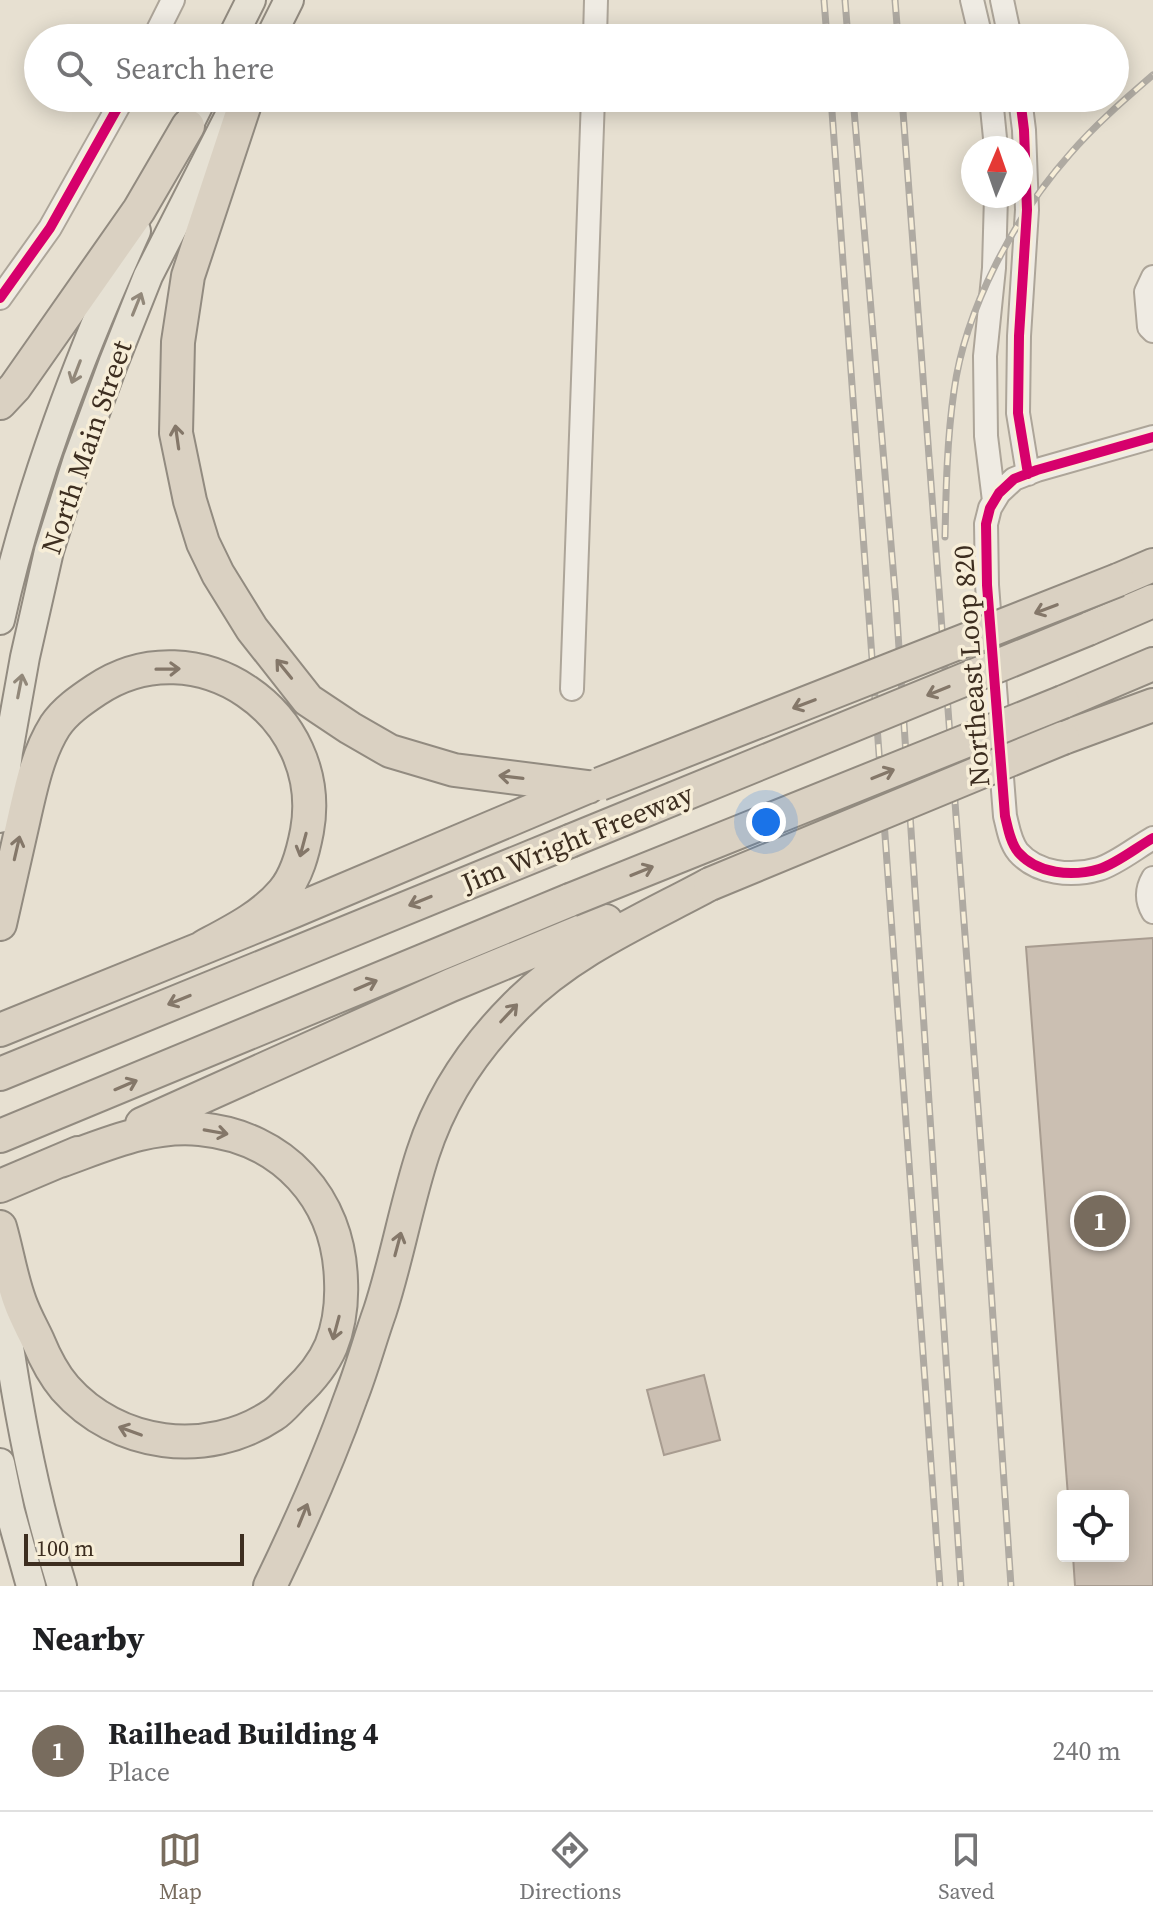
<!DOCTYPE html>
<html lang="en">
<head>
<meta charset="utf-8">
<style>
  :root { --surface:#fff; --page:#f2f2f2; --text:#202124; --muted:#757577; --line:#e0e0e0; --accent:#786c5e }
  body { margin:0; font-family:"Source Serif 4",serif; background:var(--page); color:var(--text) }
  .controls { position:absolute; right:24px; bottom:24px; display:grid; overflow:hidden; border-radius:8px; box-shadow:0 4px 20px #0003 }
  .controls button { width:72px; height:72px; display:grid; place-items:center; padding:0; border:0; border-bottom:2px solid var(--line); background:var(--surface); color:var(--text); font:40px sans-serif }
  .compass { position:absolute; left:961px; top:136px; width:72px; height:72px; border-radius:50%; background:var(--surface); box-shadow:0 4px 20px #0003; rotate:2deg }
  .scale { position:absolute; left:24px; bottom:20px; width:220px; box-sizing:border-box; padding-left:8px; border:4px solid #3d2e20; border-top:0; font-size:22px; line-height:28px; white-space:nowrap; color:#3d2e20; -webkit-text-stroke:6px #f7eed8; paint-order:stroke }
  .you { position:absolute; left:766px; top:822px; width:28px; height:28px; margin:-20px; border:6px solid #fff; border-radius:50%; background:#1a73e8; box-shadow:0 0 0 12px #1a73e833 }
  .badge { display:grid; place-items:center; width:52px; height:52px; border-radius:50%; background:var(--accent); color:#fff; font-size:26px; font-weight:700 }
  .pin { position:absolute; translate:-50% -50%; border:4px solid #fff; box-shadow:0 2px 8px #0006 }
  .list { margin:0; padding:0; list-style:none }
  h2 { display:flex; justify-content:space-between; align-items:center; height:104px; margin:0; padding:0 32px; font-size:34px }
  h2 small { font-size:26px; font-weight:400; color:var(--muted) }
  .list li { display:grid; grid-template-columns:52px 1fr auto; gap:24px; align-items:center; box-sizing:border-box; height:120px; padding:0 32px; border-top:2px solid var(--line) }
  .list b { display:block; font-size:30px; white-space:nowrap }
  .list p { margin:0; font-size:26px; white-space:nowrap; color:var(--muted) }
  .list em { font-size:26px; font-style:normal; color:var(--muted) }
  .icon { flex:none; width:44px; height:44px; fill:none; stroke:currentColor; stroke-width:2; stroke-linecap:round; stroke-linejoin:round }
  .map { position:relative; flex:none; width:1153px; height:1586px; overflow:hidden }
  .search { position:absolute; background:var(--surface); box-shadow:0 4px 20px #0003; left:24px; right:24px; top:24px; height:88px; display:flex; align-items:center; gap:20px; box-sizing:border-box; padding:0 28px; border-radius:44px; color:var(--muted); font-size:30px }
  .sheet { height:224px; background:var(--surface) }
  nav { display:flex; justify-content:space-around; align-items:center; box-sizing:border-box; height:112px; border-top:2px solid var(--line); background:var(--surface); font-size:22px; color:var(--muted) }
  nav a { display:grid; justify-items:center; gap:4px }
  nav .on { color:var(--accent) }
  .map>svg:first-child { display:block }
  .building { fill:#cbbfb2; stroke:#a89c90; stroke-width:2 }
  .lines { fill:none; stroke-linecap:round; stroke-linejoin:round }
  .minor-casing { stroke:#ada599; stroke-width:26 }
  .major-casing { stroke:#928b80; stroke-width:32 }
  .highway-casing { stroke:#928b80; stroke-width:36 }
  .minor { stroke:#efebe3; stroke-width:22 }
  .major { stroke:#e6e1d4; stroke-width:28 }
  .highway { stroke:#dad1c2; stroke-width:32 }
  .rail-casing { stroke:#afaaa2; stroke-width:7 }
  .rail { stroke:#f7eed8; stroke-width:4; stroke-dasharray:12; stroke-linecap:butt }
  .highway-bridge-casing { stroke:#928b80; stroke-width:36; stroke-linecap:butt }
  .highway-bridge { stroke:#dad1c2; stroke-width:32 }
  .cycleway-casing { stroke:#f7eed8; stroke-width:15 }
  .cycleway { stroke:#d6006c; stroke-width:10 }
  .oneway { stroke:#92887a }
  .oneway2 { stroke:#847769 }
  .labels { text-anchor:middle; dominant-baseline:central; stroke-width:7; stroke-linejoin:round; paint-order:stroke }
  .street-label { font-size:28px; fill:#3d2e20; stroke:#f7eed8 }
</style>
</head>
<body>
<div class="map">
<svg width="1153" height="1586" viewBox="0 0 1153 1586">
  <rect width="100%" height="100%" fill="#e7e0d1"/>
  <path class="building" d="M1153,938V1586H1075L1073,1556H1123V1496H1068L1026,947Z
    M704,1375L720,1440L664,1455L647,1390Z"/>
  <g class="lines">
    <g class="minor-casing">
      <path id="minor" d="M972,0L981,38
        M1002,0L1010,38
        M154,38L173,0
        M595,38L596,0
        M991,98L996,148
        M1020,98L1024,130L1027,210L1019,336L1018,413L1028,474
        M1153,277L1146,292L1149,327L1153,331
        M0,298L50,228L123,98
        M1153,437L1037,470L1014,479L999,493L990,508L986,524L987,585L1005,816C1008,828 1010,842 1018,852C1037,874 1072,877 1099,869C1116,864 1137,847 1153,838
        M994,501L986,436L985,356L994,268L996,196
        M572,689L593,98
        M1153,878C1146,890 1146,900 1153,912"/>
    </g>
    <g class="major-casing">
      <path id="major" d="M232,38L251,0
        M270,38L289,0
        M179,144L202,98
        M0,620C30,485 79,357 136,231
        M0,818L8,752L25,657L49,551L78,459L113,364L148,276L233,109
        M0,1285C14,1387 31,1488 62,1586
        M0,1463L10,1511L31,1586"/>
    </g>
    <g class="highway-casing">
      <path id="highway" d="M247,98L188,276L178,342L176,433L190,501L203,543L218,574L252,629L308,700L350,728L390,751L454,770L588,787
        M0,403L15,387L139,210L188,126
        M1118,580L1153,565
        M1088,629L1153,601
        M1063,702L1153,664
        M1063,738L1153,705
        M0,924C8,889 16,853 24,818C31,787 38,753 55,726C65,711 81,700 96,690C196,623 328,714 307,831C303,852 297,876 283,892C262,917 231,932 203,947
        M0,1030L294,911L585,788
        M0,1074L570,841
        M142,1124L451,985L606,921
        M0,1136L570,900
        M0,1186L78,1153
        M0,1227C7,1251 11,1278 20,1302C25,1316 32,1328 38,1341C45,1358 53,1374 65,1388C117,1447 207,1459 273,1415C281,1410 288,1401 295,1394C309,1381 323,1365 331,1346C339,1326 342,1303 341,1281C339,1198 283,1137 200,1129C150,1124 105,1145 60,1161
        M270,1586C300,1524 328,1461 351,1397C362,1369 370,1339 380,1311C397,1259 406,1205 423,1153C441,1097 475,1047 516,1006C570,951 643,920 710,884"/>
    </g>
    <use href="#minor" class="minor"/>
    <use href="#major" class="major"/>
    <use href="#highway" class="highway"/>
    <g class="rail-casing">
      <path id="rail" d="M824,0L827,38
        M845,0L848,38
        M895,0L898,38
        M831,98L940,1586
        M853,98L896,603L961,1586
        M902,98L986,1214L1011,1586
        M945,537C946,488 947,439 954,391C965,309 1015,216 1070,154C1095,125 1124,100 1153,75"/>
    </g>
    <use href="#rail" class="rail"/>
    <g class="highway-bridge-casing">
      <path id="highway-bridge" d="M600,784L1118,580
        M570,841L1088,629
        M710,884L1063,738
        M570,900L1063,702"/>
    </g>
    <use href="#highway-bridge" class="highway-bridge"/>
    <g class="cycleway-casing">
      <path id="cycleway" d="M1020,98L1024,130L1027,210L1019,336L1018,413L1028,474
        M0,298L50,228L123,98
        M1153,437L1037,470L1014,479L999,493L990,508L986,524L987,585L1005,816C1008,828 1010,842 1018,852C1037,874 1072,877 1099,869C1116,864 1137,847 1153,838"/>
    </g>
    <use href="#cycleway" class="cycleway"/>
  </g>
  <defs><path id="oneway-shaft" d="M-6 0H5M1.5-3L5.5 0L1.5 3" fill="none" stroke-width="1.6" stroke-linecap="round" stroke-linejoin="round" transform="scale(2)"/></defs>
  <g class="oneway">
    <use href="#oneway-shaft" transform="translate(137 304) rotate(-68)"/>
    <use href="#oneway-shaft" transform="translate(76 372) rotate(111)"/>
    <use href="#oneway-shaft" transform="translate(20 686) rotate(-79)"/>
  </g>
  <g class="oneway2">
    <use href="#oneway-shaft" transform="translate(177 437) rotate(-98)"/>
    <use href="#oneway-shaft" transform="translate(1046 609) rotate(159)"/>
    <use href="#oneway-shaft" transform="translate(168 669) rotate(-1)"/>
    <use href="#oneway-shaft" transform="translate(284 669) rotate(-129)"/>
    <use href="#oneway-shaft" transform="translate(938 691) rotate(158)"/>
    <use href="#oneway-shaft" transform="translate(804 704) rotate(159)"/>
    <use href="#oneway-shaft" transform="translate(883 774) rotate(-22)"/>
    <use href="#oneway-shaft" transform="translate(511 777) rotate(-173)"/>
    <use href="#oneway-shaft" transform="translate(303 845) rotate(105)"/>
    <use href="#oneway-shaft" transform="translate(17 848) rotate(-77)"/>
    <use href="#oneway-shaft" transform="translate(642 871) rotate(-22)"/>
    <use href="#oneway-shaft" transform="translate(420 901) rotate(158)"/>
    <use href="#oneway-shaft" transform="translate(366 985) rotate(-23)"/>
    <use href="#oneway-shaft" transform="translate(179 1000) rotate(158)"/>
    <use href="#oneway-shaft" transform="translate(509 1013) rotate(-47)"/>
    <use href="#oneway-shaft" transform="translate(126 1085) rotate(-23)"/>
    <use href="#oneway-shaft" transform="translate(216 1132) rotate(10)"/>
    <use href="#oneway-shaft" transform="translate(398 1244) rotate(-75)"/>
    <use href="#oneway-shaft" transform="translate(336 1328) rotate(105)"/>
    <use href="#oneway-shaft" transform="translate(130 1431) rotate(-160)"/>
    <use href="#oneway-shaft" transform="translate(303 1515) rotate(-68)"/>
  </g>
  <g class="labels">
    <g class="street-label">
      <text transform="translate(86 447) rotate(-71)">North Main Street</text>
      <text transform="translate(971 666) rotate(-94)">Northeast Loop 820</text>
      <text transform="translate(577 838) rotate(-22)">Jim Wright Freeway</text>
    </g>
  </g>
</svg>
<div class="controls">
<button><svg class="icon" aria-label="locate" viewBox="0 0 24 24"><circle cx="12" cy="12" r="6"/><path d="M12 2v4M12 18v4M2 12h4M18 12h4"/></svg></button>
</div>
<svg class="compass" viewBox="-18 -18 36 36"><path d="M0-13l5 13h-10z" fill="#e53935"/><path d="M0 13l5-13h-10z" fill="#757577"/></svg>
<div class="scale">100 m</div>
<div class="you"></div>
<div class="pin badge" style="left:1100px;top:1221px">1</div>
<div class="search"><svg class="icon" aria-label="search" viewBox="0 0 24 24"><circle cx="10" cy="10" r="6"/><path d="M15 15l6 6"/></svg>Search here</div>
</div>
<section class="sheet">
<h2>Nearby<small></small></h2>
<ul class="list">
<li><span class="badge">1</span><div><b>Railhead Building 4</b><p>Place</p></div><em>240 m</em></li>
</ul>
</section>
<nav>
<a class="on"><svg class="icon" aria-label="map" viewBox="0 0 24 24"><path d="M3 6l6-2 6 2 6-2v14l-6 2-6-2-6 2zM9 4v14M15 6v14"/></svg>Map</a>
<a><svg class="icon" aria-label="directions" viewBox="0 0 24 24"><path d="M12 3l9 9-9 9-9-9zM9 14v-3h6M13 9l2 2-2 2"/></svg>Directions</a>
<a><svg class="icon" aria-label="saved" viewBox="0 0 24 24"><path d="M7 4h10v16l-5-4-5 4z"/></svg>Saved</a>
</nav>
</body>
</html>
